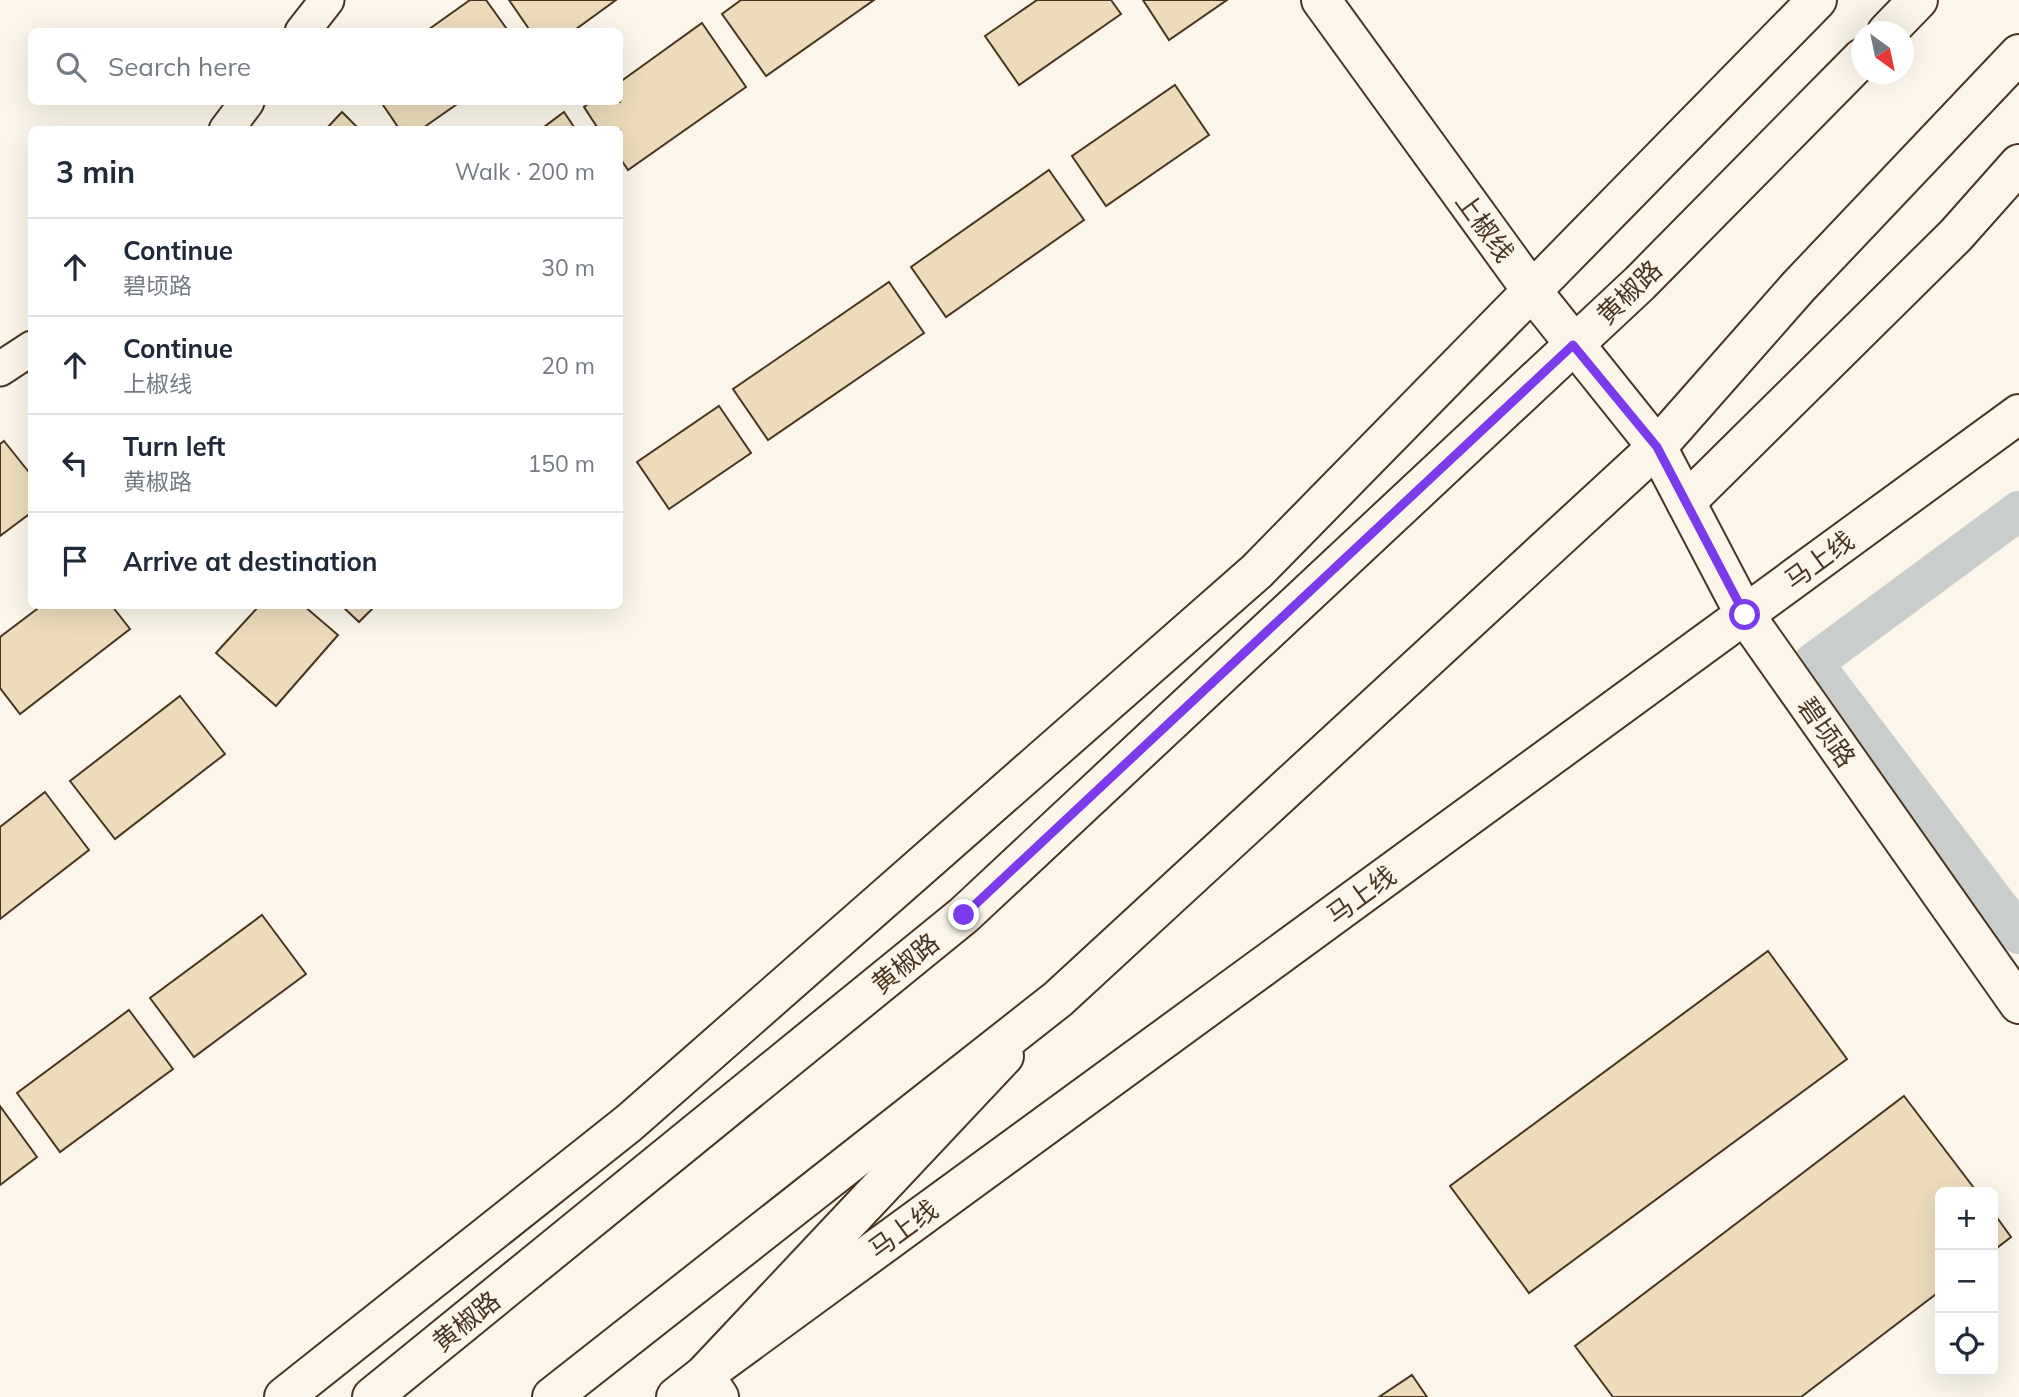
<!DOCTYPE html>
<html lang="en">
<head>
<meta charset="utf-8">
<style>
  :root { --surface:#fff; --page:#f6f6f7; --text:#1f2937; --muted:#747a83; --line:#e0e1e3 }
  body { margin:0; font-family:Mulish,"Noto Sans SC",sans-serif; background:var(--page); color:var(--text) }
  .controls { position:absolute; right:21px; bottom:21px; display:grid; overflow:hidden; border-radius:10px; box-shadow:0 7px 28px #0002 }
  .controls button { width:63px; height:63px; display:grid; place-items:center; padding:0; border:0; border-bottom:2px solid var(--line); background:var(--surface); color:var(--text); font:35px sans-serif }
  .compass { position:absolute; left:1851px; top:21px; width:63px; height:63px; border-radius:50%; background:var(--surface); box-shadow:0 7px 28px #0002; rotate:147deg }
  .stop { position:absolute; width:21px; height:21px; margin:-16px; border:5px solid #7c3aed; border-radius:50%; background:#fff }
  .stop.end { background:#7c3aed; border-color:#fff; box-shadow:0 2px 7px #0008 }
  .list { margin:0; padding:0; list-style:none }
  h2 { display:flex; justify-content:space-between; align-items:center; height:91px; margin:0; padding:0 28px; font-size:30px }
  h2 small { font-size:23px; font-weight:400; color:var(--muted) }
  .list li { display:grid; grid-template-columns:46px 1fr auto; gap:21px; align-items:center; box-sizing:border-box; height:98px; padding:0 28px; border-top:2px solid var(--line) }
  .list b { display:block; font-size:26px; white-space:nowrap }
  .list p { margin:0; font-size:23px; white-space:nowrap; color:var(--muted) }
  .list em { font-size:23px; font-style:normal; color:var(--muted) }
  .icon { flex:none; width:38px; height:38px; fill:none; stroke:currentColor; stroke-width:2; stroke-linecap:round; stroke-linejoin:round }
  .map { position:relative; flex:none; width:2019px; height:1397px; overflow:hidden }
  .search { position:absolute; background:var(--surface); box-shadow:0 7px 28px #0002; left:28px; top:28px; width:595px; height:77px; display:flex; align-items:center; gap:18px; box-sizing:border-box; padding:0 24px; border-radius:10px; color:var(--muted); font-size:26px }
  .panel { position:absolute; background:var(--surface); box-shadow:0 7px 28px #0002; left:28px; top:126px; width:595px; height:483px; border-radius:10px }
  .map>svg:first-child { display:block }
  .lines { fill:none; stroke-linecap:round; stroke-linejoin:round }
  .canal { stroke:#c9cecd; stroke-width:40 }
  .building { fill:#ecdcbc; stroke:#4a3520; stroke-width:2 }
  .minor-casing { stroke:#4a3520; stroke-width:37 }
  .tertiary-casing { stroke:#4a3520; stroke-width:42 }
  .secondary-casing { stroke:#4a3520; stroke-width:42 }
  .primary-casing { stroke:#4a3520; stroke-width:42 }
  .minor { stroke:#fbf6e9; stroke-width:33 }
  .tertiary { stroke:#fbf6e9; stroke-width:38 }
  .secondary { stroke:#fbf6e9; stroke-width:38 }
  .primary { stroke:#fbf6e9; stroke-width:38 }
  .route { stroke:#7c3aed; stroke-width:9 }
  .labels { text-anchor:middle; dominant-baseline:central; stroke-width:5; stroke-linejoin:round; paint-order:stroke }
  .street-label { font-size:26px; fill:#4a3520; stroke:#fbf6e9 }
</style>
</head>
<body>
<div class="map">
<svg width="2019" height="1397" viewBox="0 0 2019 1397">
  <rect width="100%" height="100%" fill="#fbf6e9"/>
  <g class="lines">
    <path class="canal" d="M2019,511L1813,663L2019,934"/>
  </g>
  <path class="building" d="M470,0H486L509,32H425Z
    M509,0H616L572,32H531Z
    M741,0H874L766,76L722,14Z
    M1037,0H1111L1121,14L1019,85L985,36Z
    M1143,0H1227L1169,40Z
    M702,23L746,87L628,170L620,158V130H599L584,107L591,102H620V82Z
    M1175,85L1209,135L1106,206L1072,156Z
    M381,102H460L420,130H400Z
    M342,112L360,130H325Z
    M564,112L576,130H540Z
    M1049,170L1084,220L946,317L911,267Z
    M889,282L924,333L768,440L733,389Z
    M719,406L751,453L669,509L637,462Z
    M4,441L32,476V512L0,536V444Z
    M41,606H112L130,629L20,714L0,688V637Z
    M259,606H304L338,635L276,706L216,653Z
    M342,606H375L359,622Z
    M180,696L225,754L115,839L70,781Z
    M45,792L89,850L0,919V827Z
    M262,915L306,974L194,1057L150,998Z
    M1768,951L1847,1059L1529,1293L1450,1186Z
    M129,1010L173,1069L60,1152L17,1093Z
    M1904,1096L1977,1192H1940V1291L1801,1397H1613L1575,1346Z
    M0,1106L37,1157L0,1185Z
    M1993,1212L2011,1237L1993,1251Z
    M1412,1375L1427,1397H1379Z"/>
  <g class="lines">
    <g class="minor-casing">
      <path id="minor" d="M302,32L327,0
        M226,130L247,102
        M0,369L32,348"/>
    </g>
    <g class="tertiary-casing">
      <path id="tertiary" d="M1657,447L1745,615L2019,1004
        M719,1397L704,1375L2019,414"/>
    </g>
    <g class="secondary-casing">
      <path id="secondary" d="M1321,0L1532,291L1657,447
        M1686,502L1956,235L2019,164
        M284,1397L629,1123L1257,571L1817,0
        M676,1397L704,1375L1004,1056"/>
    </g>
    <g class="primary-casing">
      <path id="primary" d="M1887,32L1918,0
        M372,1397L964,915L1640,283L1862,58
        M552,1397L1058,999L1657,447L1798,287L2019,54"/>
    </g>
    <use href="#minor" class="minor"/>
    <use href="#tertiary" class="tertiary"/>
    <use href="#secondary" class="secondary"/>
    <use href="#primary" class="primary"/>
  </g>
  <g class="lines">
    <path class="route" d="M964,915L1573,345L1657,447L1745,615"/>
  </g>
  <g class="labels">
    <g class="street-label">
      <text transform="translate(1485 227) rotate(54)">上椒线</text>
      <text transform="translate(1629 292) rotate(-44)">黄椒路</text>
      <text transform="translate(1819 560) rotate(-36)">马上线</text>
      <text transform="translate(1827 732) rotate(55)">碧顷路</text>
      <text transform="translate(1361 895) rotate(-36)">马上线</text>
      <text transform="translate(905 963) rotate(-39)">黄椒路</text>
      <text transform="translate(903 1229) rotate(-36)">马上线</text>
      <text transform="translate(466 1321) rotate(-39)">黄椒路</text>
    </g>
  </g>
</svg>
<div class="controls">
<button>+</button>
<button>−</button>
<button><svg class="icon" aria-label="locate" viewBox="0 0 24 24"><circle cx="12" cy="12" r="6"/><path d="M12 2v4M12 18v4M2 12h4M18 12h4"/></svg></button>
</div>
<svg class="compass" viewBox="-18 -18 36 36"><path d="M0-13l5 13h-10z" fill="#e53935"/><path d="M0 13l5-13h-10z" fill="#747a83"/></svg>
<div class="stop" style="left:1745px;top:615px"></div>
<div class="stop end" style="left:964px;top:915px"></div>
<div class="search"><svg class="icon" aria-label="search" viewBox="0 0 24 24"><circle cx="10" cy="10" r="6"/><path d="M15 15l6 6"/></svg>Search here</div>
<section class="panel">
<h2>3 min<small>Walk · 200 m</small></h2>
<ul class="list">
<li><svg class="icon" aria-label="ahead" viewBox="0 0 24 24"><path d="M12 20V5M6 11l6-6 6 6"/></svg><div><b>Continue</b><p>碧顷路</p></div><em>30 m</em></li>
<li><svg class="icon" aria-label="ahead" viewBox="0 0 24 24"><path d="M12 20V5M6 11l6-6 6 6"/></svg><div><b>Continue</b><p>上椒线</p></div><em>20 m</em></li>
<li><svg class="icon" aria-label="left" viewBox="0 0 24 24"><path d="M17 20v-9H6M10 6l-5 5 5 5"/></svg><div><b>Turn left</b><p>黄椒路</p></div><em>150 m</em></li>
<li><svg class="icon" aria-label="arrive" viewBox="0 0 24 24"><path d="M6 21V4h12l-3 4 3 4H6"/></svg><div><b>Arrive at destination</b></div></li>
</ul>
</section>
</div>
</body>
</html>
